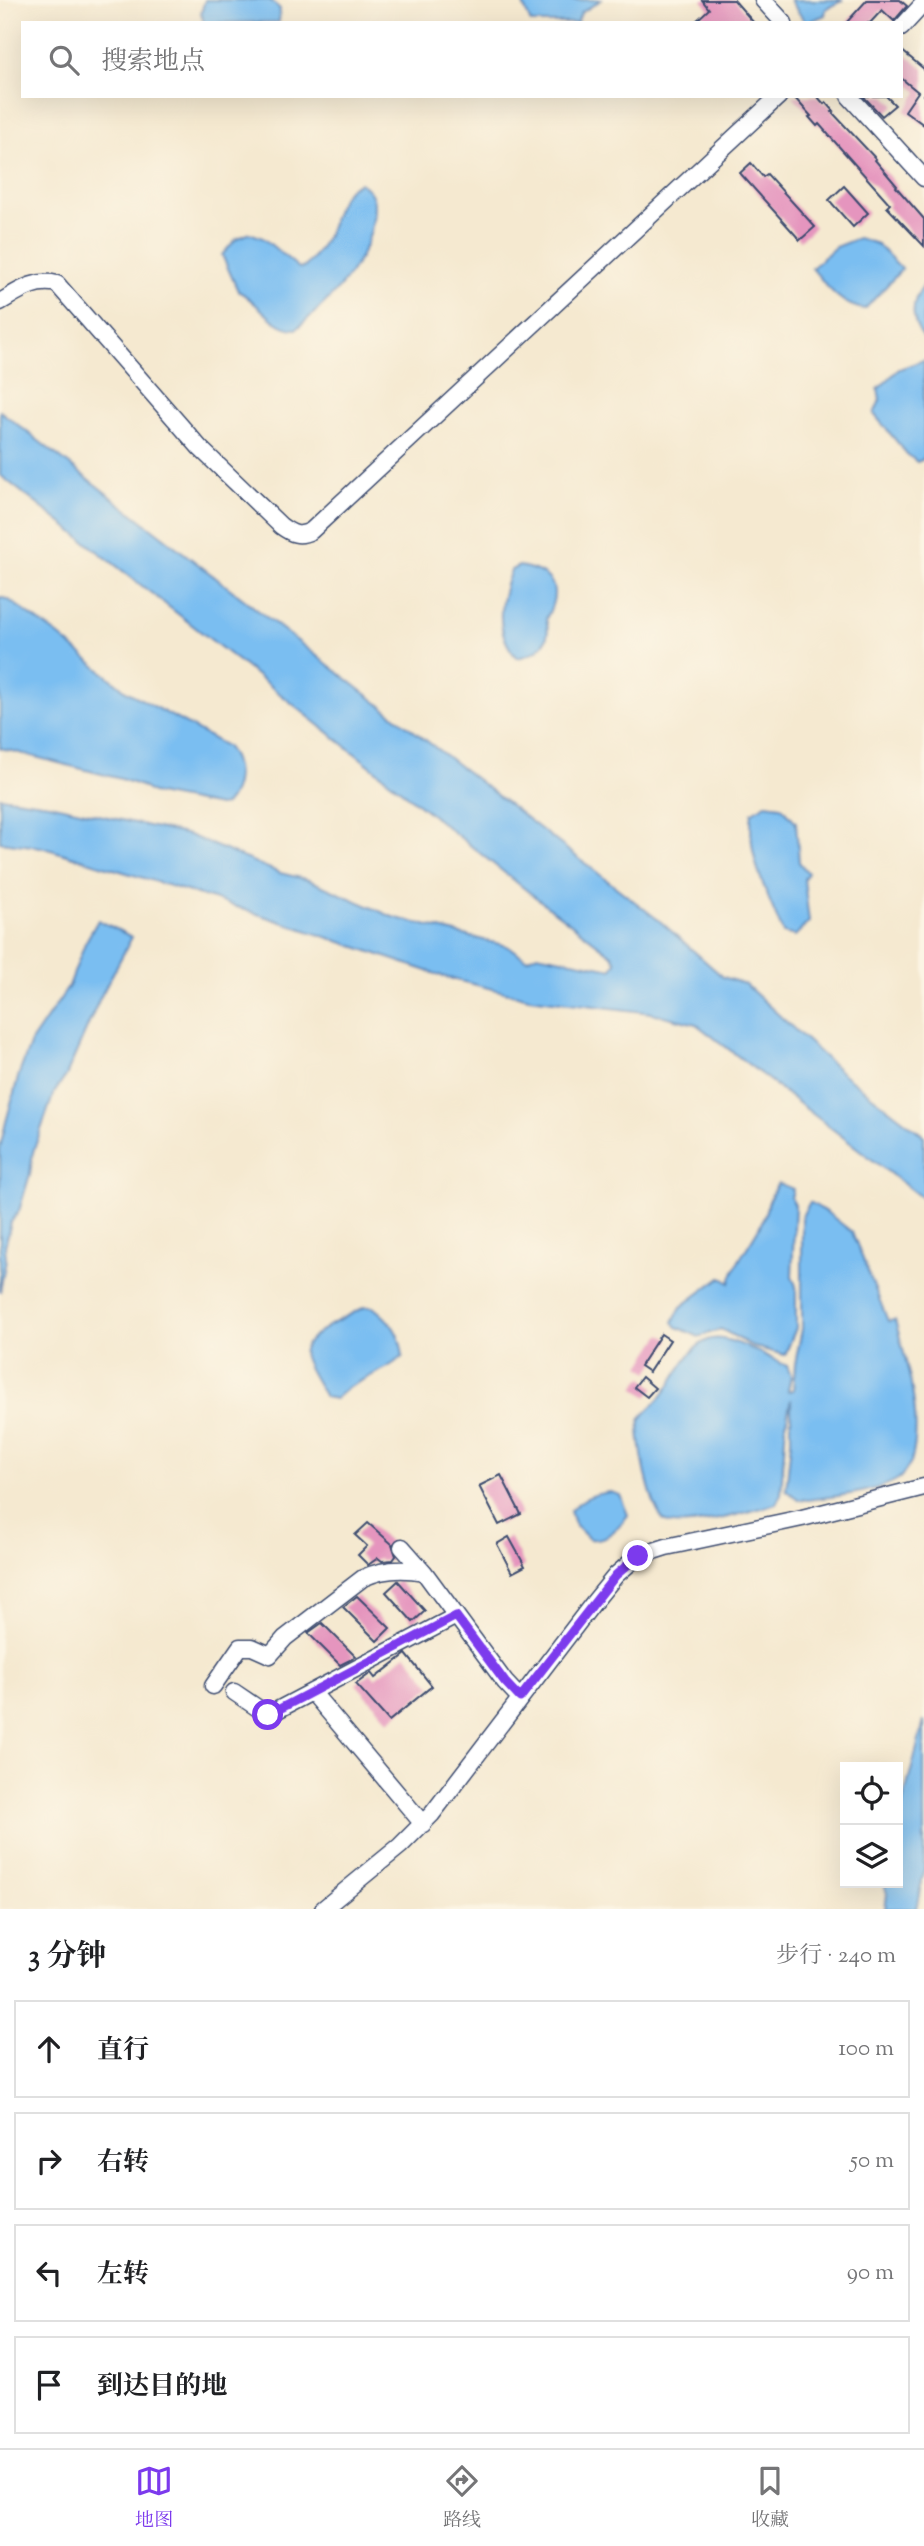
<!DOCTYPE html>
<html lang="zh">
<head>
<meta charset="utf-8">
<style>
  :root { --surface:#fff; --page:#f2f2f2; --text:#202124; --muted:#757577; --line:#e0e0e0; --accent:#7c3aed }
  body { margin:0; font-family:"Sorts Mill Goudy","Noto Serif SC",serif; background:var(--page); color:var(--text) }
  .controls { position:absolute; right:21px; bottom:21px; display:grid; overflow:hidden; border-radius:0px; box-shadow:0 7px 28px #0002 }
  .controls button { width:63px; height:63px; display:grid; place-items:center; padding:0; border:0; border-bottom:2px solid var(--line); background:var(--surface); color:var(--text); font:35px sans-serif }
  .stop { position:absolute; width:21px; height:21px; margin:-16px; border:5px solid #7c3aed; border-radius:50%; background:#fff }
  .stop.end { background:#7c3aed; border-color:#fff; box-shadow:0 2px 7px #0008 }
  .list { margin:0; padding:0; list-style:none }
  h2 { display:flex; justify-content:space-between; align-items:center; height:91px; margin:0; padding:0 28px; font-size:30px }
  h2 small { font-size:23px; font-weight:400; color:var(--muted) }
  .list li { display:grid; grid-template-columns:46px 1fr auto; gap:21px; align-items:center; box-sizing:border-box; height:98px; margin:0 14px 14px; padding:0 14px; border:2px solid var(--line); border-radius:0px }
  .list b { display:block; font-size:26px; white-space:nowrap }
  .list em { font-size:23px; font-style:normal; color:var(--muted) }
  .icon { flex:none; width:38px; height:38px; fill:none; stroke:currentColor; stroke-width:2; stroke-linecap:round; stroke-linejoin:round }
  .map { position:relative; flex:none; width:924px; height:1909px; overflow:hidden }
  .search { position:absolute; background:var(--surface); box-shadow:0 7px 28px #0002; left:21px; right:21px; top:21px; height:77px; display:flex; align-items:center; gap:18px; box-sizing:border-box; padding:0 24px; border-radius:0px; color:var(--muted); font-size:26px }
  .sheet { height:539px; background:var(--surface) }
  nav { display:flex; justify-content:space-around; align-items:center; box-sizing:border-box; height:98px; border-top:2px solid var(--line); background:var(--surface); font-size:19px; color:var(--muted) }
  nav a { display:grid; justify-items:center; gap:4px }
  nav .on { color:var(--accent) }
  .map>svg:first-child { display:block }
  .water { fill:#7abef1; stroke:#4a76a8; stroke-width:2 }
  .building { fill:#e595be }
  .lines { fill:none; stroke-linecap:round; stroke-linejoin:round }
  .minor-casing { stroke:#3c4b6f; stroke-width:19 }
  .minor { stroke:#fff; stroke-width:16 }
  .route { stroke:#7c3aed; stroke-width:9 }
</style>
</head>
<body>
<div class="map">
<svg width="924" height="1909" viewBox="0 0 924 1909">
  <rect width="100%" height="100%" fill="#fcf5e5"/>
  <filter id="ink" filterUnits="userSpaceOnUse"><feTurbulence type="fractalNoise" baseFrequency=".0143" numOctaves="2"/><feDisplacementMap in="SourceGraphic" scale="14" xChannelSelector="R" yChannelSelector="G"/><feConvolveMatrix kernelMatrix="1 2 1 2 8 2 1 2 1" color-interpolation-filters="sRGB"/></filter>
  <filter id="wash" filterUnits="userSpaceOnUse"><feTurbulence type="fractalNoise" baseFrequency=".00686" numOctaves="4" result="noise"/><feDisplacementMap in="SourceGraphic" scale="28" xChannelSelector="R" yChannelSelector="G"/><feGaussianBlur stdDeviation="1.57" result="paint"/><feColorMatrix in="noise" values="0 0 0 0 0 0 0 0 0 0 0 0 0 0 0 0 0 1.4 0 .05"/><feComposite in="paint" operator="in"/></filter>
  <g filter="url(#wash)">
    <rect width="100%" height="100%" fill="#f5e9d0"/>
    <path class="water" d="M205,0H270L280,9L279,22L204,23L201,13Z
      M521,0H601L581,13L577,23H531Z
      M790,0H843L826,9L825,15L806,23Z
      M360,183C376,193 375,203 373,220C366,266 330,300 296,329C273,329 258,301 238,291L222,255L236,239L250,233L263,238L299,268L305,267C314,257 322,247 328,234C336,216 339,189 360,183Z
      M858,238L877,244L902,269L865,309C841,307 826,285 812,268L835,247Z
      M924,285V338C910,321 910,302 924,285Z
      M924,360V459L917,462L907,454L874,414L880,400L878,389L899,369Z
      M0,411L661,922L723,977L745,984L842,1073L924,1136V1206L922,1198L696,1024L652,1013L529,998L448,978L213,899L41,847L0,842V797L49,804L189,835L280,873L309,880L393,917L507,946L527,959L537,954L612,969L616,962L612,955L530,893L265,682L0,475Z
      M519,566C553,572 563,587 546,619C553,642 538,654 517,658C494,632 499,601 511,570Z
      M0,597L9,600L58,635L126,691L226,746C240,763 241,787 225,805L219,806L152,793L141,786L121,779L0,748Z
      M766,804L781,806L796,822L799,862L808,873L804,879L809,922L795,936L783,933C767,892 746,857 752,812Z
      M98,920L132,937L100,998L66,1076L54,1093L33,1152L30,1174L19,1211L11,1222L5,1246L6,1259L0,1292V1148L6,1122L19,1074L31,1042L69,986L85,943Z
      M778,1183L793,1189L791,1198L795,1205L792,1276L796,1286V1328L785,1355L754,1347L721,1329L699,1337L677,1327L673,1322L681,1307L721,1277L730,1283C735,1261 751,1244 761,1224C768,1208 767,1200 778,1183Z
      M810,1202L829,1214L852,1232L888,1321L895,1320C907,1363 924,1421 911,1462C907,1468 904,1475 898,1479C876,1493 834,1496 808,1500L798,1499L786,1490L791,1441V1399L786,1423L781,1494L776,1504C755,1510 683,1532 666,1522C651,1513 636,1438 640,1421C643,1412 655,1405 661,1397C676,1380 685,1350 708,1340C726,1332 769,1358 787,1366L791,1376L788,1391L793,1390L795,1364L802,1329V1216Z
      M365,1307H373C391,1321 401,1333 403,1357L388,1367L347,1388L335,1399L325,1397C318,1384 308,1370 304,1357C297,1337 350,1315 365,1307Z
      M610,1492L620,1495L628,1515C617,1529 608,1541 589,1539L574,1524L570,1511C582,1498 593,1494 610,1492Z
      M924,1721V1871L916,1909H885L887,1894L884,1883H898V1821Z"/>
    <g id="blocks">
      <path class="building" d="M702,0H734L754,23H694L709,9Z
        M867,0H900L907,6L894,21L882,10L870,23H846Z
        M901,50L924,69V125L905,111L918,92L901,78Z
        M793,96H817L824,104L826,102L834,111L832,112L876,159L875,160L897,186L896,187L924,219V246L887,207L890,204L819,124L817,126L809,117L811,116Z
        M863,96H886L895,105L882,116Z
        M751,163L763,177L767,174L815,227L800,240L740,173Z
        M844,186L868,213L853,227L829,200Z
        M661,1334L670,1340L649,1372L640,1366Z
        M642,1377L655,1388L647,1397L634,1387Z
        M501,1475L521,1514L499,1525L479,1486Z
        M368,1523L392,1544L396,1556L393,1560L382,1561L378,1558L368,1565L358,1555L367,1546L355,1535Z
        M509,1537L525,1566L512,1573L497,1544Z
        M398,1581L425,1611L413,1622L386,1592Z
        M357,1596L390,1628L377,1641L343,1607Z
        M322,1623L355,1656L352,1659L340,1665L308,1633Z
        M406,1654L432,1686L389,1721L356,1684L371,1673L375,1678Z"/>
    </g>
  </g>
  <g filter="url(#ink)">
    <use href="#blocks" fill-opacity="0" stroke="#3c4b6f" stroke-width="2"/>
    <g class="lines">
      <g class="minor-casing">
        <path id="minor" d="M763,0L784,23
          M901,28L924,3
          M849,96L924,178
          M0,302C19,291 34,279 57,284L200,448L281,526C292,534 299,537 311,531L779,96
          M402,1547L424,1572L505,1682L520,1698
          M213,1686L240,1647H252L270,1655L285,1638L363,1578C382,1569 403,1568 424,1572
          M234,1692L268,1715L456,1616
          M313,1693L423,1824
          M323,1909L400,1846L432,1814L594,1602L616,1575L638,1556L666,1547L802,1518L924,1487"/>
      </g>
      <use href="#minor" class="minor"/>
    </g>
  </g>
  <g class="lines" filter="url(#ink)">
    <path class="route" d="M268,1715L456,1616L505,1682L520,1698L616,1575L638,1556"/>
  </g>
</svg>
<div class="controls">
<button><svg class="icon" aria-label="locate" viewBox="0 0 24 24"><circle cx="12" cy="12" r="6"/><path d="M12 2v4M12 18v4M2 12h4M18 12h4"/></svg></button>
<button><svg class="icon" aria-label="layers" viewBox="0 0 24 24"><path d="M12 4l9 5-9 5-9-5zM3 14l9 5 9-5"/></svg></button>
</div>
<div class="stop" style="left:268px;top:1715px"></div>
<div class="stop end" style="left:638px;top:1556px"></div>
<div class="search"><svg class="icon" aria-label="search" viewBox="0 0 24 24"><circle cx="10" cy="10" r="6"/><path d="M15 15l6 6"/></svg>搜索地点</div>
</div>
<section class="sheet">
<h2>3 分钟<small>步行 · 240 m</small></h2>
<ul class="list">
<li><svg class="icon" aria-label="ahead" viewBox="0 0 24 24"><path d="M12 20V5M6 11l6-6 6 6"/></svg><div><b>直行</b></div><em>100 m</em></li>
<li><svg class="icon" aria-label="right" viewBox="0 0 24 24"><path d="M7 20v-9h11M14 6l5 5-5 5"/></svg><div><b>右转</b></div><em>50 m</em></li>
<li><svg class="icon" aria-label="left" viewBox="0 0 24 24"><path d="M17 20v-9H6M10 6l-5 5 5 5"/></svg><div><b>左转</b></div><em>90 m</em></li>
<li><svg class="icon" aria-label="arrive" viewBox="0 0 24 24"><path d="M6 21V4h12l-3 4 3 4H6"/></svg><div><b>到达目的地</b></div></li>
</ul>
</section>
<nav>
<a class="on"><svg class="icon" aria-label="map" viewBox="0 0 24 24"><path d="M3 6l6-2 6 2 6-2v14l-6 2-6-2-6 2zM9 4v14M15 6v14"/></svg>地图</a>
<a><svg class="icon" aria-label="directions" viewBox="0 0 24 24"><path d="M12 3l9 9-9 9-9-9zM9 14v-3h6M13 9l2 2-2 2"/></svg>路线</a>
<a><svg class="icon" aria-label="saved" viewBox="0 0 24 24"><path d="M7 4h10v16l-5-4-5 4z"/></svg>收藏</a>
</nav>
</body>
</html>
